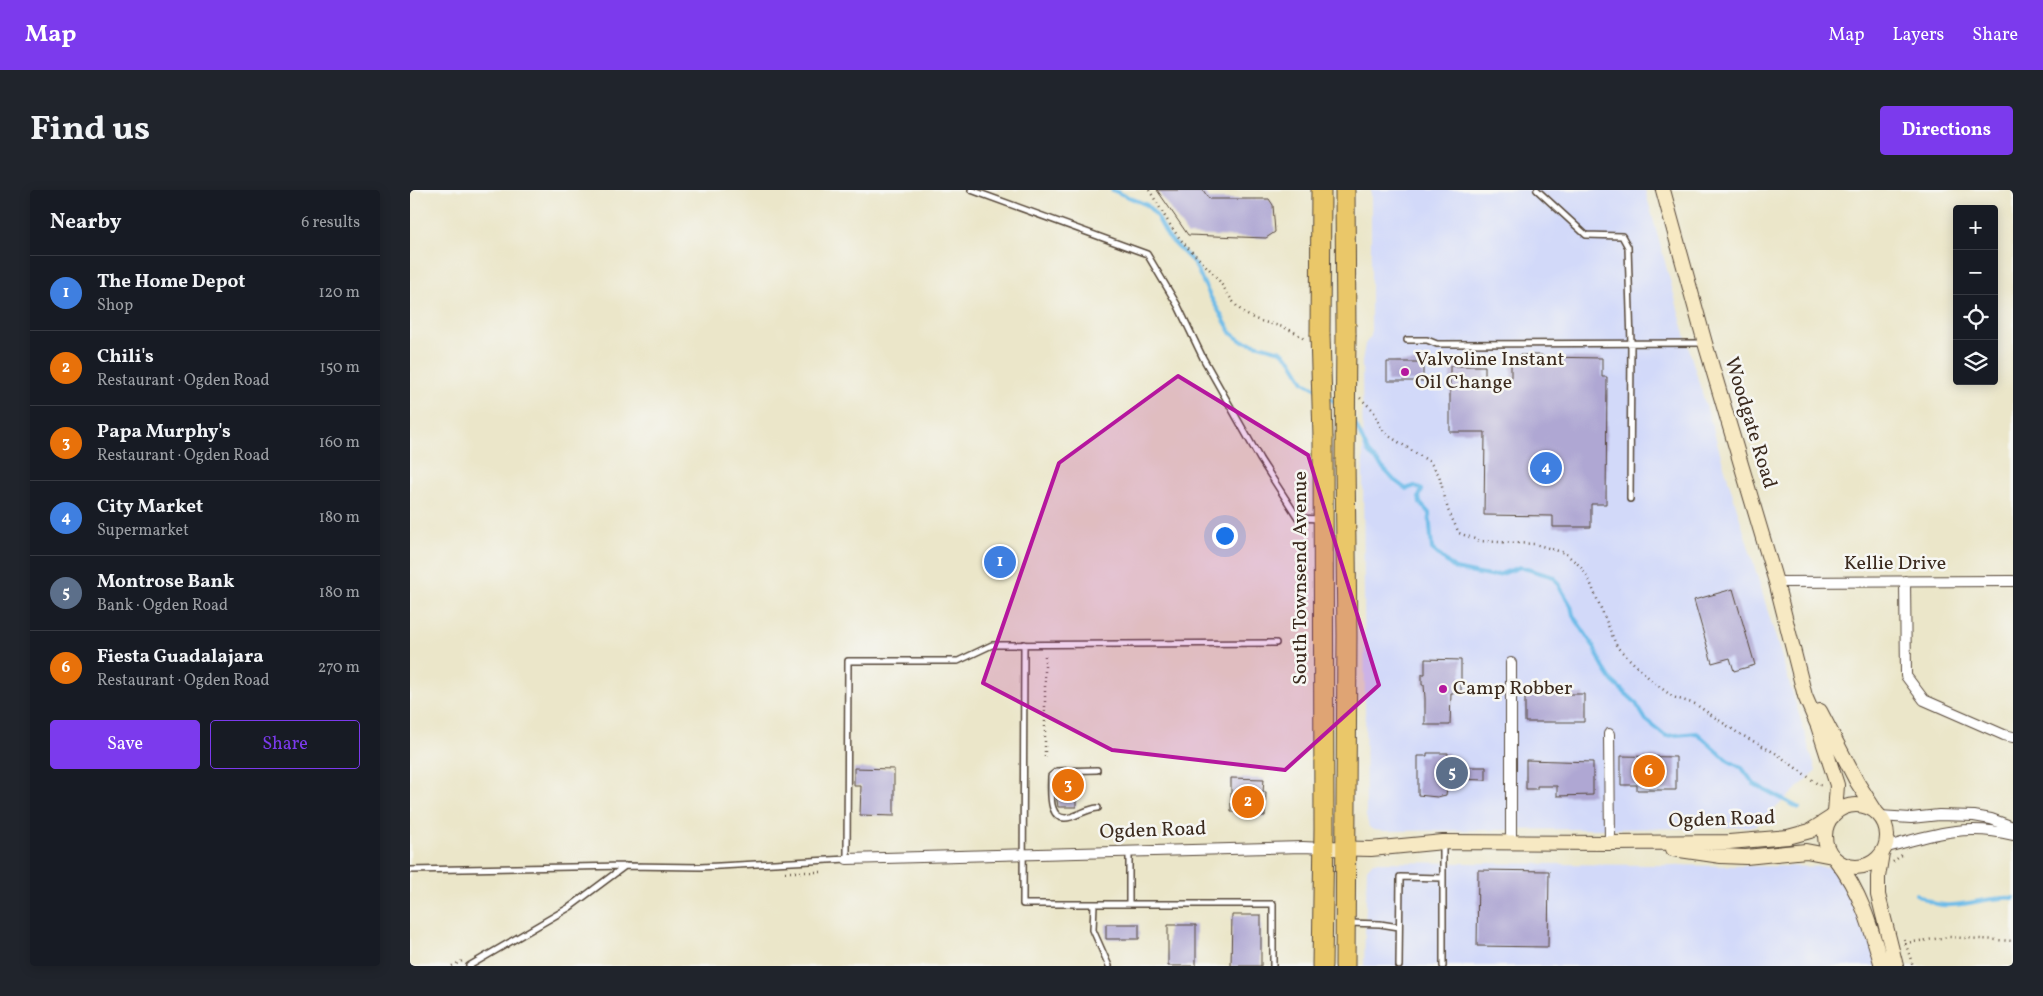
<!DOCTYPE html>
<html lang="en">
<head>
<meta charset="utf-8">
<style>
  :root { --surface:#171b24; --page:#20242c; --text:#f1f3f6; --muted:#9ea1a6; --line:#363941; --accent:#7c3aed }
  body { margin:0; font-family:Vollkorn,serif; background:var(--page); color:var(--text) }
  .controls { position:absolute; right:15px; top:15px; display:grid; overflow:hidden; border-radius:5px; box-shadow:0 2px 12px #0003 }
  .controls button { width:45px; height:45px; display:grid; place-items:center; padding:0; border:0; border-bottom:1px solid var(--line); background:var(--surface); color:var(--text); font:25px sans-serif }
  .you { position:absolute; left:814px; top:345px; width:18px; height:18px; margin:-12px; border:4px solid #fff; border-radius:50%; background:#1a73e8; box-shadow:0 0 0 8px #1a73e833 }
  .badge { display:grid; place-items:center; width:32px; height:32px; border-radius:50%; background:var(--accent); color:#fff; font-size:16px; font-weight:700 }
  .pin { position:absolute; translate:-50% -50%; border:2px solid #fff; box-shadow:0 1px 5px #0006 }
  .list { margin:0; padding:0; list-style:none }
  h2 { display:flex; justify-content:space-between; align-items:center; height:65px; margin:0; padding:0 20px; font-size:21px }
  h2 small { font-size:16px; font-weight:400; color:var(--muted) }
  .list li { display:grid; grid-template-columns:32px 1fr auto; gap:15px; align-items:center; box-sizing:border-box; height:75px; padding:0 20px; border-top:1px solid var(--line) }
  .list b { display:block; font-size:19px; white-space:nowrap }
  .list p { margin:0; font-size:16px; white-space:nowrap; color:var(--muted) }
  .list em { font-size:16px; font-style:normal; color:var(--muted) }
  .actions { display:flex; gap:10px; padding:15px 20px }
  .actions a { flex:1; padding:11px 0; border:1px solid var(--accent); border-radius:5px; text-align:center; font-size:18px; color:var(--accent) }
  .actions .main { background:var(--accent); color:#fff }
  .icon { flex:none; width:28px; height:28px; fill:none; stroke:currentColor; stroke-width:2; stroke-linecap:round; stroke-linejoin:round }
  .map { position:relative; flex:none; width:1603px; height:776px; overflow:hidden; border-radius:5px }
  header { display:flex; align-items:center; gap:30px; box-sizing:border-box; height:70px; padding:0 25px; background:var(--accent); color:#fff }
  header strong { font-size:24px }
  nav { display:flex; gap:28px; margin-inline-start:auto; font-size:18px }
  .intro { display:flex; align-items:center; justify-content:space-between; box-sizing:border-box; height:120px; padding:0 30px }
  h1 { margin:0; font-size:35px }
  .button { padding:12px 22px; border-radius:5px; background:var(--accent); color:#fff; font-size:18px; font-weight:700 }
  main { display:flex; gap:30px; padding:0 30px }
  aside { flex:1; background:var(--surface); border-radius:5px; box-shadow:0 2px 12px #0003 }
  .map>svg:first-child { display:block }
  .built { fill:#d2d9f9 }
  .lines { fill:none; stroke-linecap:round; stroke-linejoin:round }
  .stream { stroke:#6ebce8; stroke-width:4 }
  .building { fill:#afa7d3 }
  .lane-casing { stroke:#554638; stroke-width:8 }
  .street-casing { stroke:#554638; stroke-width:12 }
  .secondary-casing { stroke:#554638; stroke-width:16 }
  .highway-casing { stroke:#554638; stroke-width:21 }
  .path { stroke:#554638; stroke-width:2.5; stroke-dasharray:1 4; stroke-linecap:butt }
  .lane { stroke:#fff; stroke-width:5 }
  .street { stroke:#fff; stroke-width:10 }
  .secondary { stroke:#f7e9c3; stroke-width:14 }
  .highway { stroke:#eac769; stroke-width:19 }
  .highway-bridge-casing { stroke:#554638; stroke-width:21; stroke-linecap:butt }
  .highway-bridge { stroke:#eac769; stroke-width:19 }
  .marked { fill:#b5179e; fill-opacity:0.2; stroke:#b5179e; stroke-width:4; stroke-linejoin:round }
  .poi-dot { fill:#b5179e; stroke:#f6f6f2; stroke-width:2 }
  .labels { text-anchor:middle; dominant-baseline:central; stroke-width:5; stroke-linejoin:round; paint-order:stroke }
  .poi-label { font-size:20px; fill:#3b2a1e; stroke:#f6f6f2; text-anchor:start }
  .street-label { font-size:20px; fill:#3b2a1e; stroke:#f6f6f2 }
</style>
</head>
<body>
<header>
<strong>Map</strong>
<nav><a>Map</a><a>Layers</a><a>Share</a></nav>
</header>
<div class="intro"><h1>Find us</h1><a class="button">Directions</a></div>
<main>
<aside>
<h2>Nearby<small>6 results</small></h2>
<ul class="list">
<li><span class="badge" style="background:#3f7fe0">1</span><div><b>The Home Depot</b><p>Shop</p></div><em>120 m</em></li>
<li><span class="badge" style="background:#e8710a">2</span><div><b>Chili's</b><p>Restaurant · Ogden Road</p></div><em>150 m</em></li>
<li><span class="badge" style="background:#e8710a">3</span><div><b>Papa Murphy's</b><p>Restaurant · Ogden Road</p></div><em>160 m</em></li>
<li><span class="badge" style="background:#3f7fe0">4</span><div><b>City Market</b><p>Supermarket</p></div><em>180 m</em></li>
<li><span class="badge" style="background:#5c6f8a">5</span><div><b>Montrose Bank</b><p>Bank · Ogden Road</p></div><em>180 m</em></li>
<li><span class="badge" style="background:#e8710a">6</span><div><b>Fiesta Guadalajara</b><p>Restaurant · Ogden Road</p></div><em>270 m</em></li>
</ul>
<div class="actions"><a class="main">Save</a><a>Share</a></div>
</aside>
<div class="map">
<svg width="1603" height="776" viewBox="0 0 1603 776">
  <rect width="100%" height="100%" fill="#f6f6f2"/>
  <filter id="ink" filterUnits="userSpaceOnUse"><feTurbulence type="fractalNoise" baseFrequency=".02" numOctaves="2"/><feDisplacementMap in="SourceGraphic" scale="10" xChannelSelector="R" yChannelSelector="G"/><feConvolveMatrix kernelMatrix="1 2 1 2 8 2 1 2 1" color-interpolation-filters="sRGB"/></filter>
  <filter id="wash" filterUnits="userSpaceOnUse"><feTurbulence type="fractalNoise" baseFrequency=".0096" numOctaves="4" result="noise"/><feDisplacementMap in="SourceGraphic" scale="20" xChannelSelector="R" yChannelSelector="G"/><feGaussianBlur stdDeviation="1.12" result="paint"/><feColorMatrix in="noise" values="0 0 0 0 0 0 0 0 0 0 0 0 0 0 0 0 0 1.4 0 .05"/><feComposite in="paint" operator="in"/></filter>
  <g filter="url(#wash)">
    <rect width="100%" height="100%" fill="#ebe6c9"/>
    <path class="built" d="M961,0H1235L1281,166L1406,581L1346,636L1303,638L975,641L964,640L959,637L956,626L952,171L955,154L961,146Z
      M963,672L1440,677L1469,776H954L957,679Z"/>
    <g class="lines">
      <path class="stream" d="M702,0L737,15L746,25L758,47L784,73L800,106L822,144L830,150L871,161L881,170L894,192L905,198
        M917,206L929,216
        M943,229L958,262L984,290L996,299L1005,296L1012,300L1009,307L1010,313L1019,323L1022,359L1045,379L1079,386L1091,384L1110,377L1144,387L1161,416L1163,425L1184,457L1193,477L1202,491L1225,512L1236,530L1256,546L1287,543L1317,570L1332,578L1344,594L1389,618
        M1506,704C1512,707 1520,713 1527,714C1547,719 1580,706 1603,708"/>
    </g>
    <g id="blocks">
      <path class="building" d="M747,0H793L799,9H859L863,15L865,42L856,48L778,45Z
        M1110,165H1132V167L1192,168V187H1197L1196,314H1181V337H1143V326L1074,325L1075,242H1040V176H1075V190H1101V172H1110Z
        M977,172H1013V191H977Z
        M1323,399L1345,475L1324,481L1320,468L1302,473L1284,410Z
        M1015,469L1051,470V503H1041L1040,535H1015V508L1014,495H1012V484H1015Z
        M1115,504H1174V532H1115Z
        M1017,563H1038V577H1076V590L1038,589L1036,605L1027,607L1008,605V566H1017Z
        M1211,566L1266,567V600H1227V595H1211Z
        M1116,570L1183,572V605L1147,606V596H1127V599H1116Z
        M444,578L484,579V626L450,625L451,596H444Z
        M649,585H666V617H648L646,604H649Z
        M821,588L854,589L853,602H856L855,626H830V622H821Z
        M1068,680L1139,681L1138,757L1067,756Z
        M822,725H851V776H821Z
        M696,734H729V749H696Z
        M758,735H786V776H758Z"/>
    </g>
  </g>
  <g filter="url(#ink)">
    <use href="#blocks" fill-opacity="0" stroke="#554638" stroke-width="1"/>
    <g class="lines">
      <g class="lane-casing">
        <path id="lane" d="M561,0L737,64L768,116L793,168L850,269L888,328L910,329
          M1127,0L1176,45L1212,46L1218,57L1221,153L1220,309
          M997,150H1017L1027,154L1294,153
          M614,454L613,714H863V776
          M687,580L647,581L641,586C641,601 637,634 661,627C671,624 677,619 688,618
          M719,662V714
          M0,680L216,676L291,677L437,669L438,471H548L582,455L866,453
          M684,714L683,740L699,776
          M939,733L970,734L989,737
          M59,776L160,717L215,676
          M989,776L990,687L1033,688
          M1033,776V652"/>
      </g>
      <g class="street-casing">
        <path id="street" d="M1495,391L1496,486L1514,510L1594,545L1603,547
          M1366,392L1603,391
          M1101,473V653
          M1199,544L1200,653
          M1469,626L1501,628L1529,625L1564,626L1581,629L1603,637
          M1474,658C1520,645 1555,633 1603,645
          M437,669L893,657L914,658"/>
      </g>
      <g class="secondary-casing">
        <path id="secondary" d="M1253,0L1295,153L1366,392L1395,506L1408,536L1427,595L1425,623
          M1410,521L1447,592L1466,622
          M1415 646a31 31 0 1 1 62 0a31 31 0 1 1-62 0Z
          M914,658L961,659L1033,652L1200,653L1319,652L1378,647L1400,641L1422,627
          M1263,659L1311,666L1336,667L1396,661L1422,666
          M1472,663L1468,687V705L1486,776
          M1426,670C1451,702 1461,738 1472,776"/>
      </g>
      <g class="highway-casing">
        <path id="highway" d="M935,0L936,144
          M910,144L911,0
          M912,776L914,640L913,248
          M935,776L937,445L935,270"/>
      </g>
      <path class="path" d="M739,0C749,15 757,32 768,46C779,61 795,73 807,88C817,101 824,118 839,126C859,137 875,132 895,150
        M950,208L963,220L971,238L979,246L1020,272L1029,285L1038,320L1049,343L1070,351L1125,354L1155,363L1170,376L1180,392L1207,457L1242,491L1263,507L1285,514L1328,543L1367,564L1409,595H1413
        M635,567V463
        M1483,672L1493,664
        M375,682H411
        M1494,749L1503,776
        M1495,753L1539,747L1603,751
        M42,776L54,770"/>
      <use href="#lane" class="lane"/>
      <use href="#street" class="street"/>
      <use href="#secondary" class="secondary"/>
      <use href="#highway" class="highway"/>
      <g class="highway-bridge-casing">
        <path id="highway-bridge" d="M910,144L913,248
          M935,270L936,144"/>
      </g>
      <use href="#highway-bridge" class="highway-bridge"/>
    </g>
  </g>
  <path class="marked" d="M768,186L898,265L969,495L875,580L702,560L573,493L649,273Z"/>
  <g class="poi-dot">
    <circle cx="995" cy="182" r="5"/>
    <circle cx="1033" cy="499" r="5"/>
  </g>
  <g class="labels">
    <g class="poi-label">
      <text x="1005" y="170">Valvoline Instant<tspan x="1005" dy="23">Oil Change</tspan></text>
      <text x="1043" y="499">Camp Robber</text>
    </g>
    <g class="street-label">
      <text transform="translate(1340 233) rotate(73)">Woodgate Road</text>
      <text x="1485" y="374">Kellie Drive</text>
      <text transform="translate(891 388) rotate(-90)">South Townsend Avenue</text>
      <text transform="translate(1312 630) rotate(-2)">Ogden Road</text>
      <text transform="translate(743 641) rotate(-2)">Ogden Road</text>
    </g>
  </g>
</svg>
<div class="controls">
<button>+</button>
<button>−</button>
<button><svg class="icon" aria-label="locate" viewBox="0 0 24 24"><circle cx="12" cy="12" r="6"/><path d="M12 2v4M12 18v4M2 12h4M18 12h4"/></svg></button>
<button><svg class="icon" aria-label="layers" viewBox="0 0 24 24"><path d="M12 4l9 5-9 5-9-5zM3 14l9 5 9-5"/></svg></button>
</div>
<div class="you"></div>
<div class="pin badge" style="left:590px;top:372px;background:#3f7fe0">1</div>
<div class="pin badge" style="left:838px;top:612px;background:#e8710a">2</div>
<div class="pin badge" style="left:658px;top:595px;background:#e8710a">3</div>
<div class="pin badge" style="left:1136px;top:278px;background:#3f7fe0">4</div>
<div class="pin badge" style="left:1042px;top:583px;background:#5c6f8a">5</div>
<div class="pin badge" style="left:1239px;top:581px;background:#e8710a">6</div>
</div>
</main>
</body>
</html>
